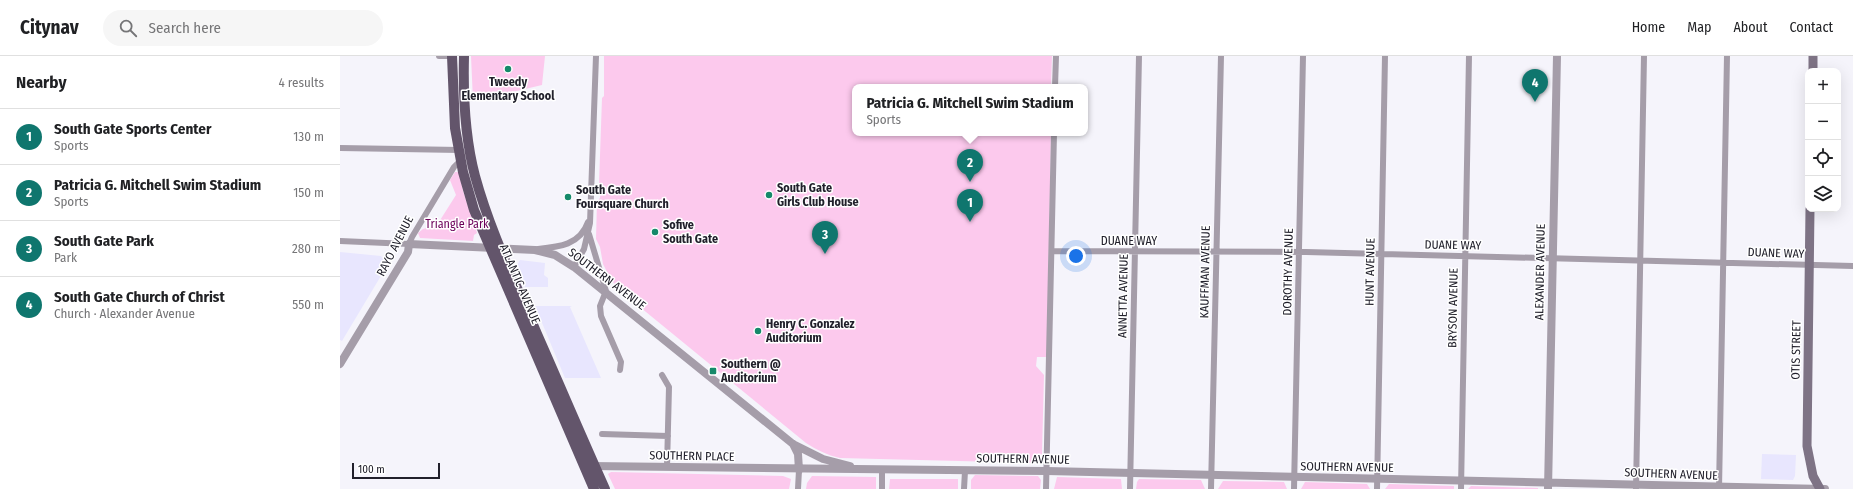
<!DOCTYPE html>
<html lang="en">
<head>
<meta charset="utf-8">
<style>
  :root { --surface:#fff; --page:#f6f6f6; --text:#202124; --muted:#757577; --line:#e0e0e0; --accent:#0f766e }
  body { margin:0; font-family:"Fira Sans Condensed",sans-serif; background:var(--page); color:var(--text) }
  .controls { position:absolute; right:12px; top:12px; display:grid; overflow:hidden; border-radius:8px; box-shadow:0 4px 16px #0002 }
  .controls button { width:36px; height:36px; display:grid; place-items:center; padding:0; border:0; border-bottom:1px solid var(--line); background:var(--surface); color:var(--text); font:20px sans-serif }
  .scale { position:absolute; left:12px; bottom:10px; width:88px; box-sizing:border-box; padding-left:4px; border:2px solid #21202b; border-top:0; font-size:11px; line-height:14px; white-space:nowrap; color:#21202b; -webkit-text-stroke:3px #fff; paint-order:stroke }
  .you { position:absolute; left:736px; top:200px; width:14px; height:14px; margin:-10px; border:3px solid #fff; border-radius:50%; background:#1a73e8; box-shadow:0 0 0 6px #1a73e833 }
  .badge { display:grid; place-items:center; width:26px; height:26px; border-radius:50%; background:var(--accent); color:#fff; font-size:13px; font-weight:700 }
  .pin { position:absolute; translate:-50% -33px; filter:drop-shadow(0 1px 2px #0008) }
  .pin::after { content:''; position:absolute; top:21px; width:14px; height:12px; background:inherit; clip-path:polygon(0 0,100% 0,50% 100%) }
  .popup { position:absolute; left:512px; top:28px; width:236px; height:52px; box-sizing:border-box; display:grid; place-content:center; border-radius:8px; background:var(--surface); filter:drop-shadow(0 1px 3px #0005); font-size:13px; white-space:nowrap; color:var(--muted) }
  .popup b { font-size:15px; color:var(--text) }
  .popup::after { content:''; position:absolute; left:50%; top:100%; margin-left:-8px; border:8px solid transparent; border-top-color:var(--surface) }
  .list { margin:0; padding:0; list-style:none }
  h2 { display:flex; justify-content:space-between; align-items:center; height:52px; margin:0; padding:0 16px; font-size:17px }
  h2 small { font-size:13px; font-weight:400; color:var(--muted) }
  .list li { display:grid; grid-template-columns:26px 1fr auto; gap:12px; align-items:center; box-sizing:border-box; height:56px; padding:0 16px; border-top:1px solid var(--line) }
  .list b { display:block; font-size:15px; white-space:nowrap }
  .list p { margin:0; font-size:13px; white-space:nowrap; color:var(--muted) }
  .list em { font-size:13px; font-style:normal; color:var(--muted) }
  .icon { flex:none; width:22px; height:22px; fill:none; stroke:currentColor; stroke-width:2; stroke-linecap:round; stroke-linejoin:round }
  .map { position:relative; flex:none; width:1513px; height:433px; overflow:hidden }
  header { display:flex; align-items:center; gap:24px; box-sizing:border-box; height:56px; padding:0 20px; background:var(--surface); border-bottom:1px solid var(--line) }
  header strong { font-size:19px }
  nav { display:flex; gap:22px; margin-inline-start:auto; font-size:14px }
  .search { width:280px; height:36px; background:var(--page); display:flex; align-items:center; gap:10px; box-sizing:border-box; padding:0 14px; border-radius:22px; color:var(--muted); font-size:15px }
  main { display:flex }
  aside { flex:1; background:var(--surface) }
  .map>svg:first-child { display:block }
  .built { fill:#e8e6fe }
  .green { fill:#fcc9ed }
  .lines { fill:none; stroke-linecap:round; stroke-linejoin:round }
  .minor { stroke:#a59da9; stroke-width:6 }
  .tertiary { stroke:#a59da9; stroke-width:8 }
  .secondary { stroke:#7e7385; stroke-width:9 }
  .primary { stroke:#63556b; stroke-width:10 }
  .poi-dot { fill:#15896a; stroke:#fff; stroke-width:1.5 }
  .labels { text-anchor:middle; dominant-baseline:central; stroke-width:3; stroke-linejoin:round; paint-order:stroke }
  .poi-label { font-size:12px; font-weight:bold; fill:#21202b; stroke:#fff; text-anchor:start }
  .park-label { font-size:12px; fill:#6c015a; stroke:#fff }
  .street-label { font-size:12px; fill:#21202b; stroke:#fff }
</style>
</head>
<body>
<header>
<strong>Citynav</strong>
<div class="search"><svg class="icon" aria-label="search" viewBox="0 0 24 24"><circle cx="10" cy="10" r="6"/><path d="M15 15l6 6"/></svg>Search here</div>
<nav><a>Home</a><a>Map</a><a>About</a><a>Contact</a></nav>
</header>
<main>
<aside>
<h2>Nearby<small>4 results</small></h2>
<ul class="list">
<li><span class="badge">1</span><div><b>South Gate Sports Center</b><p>Sports</p></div><em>130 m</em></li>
<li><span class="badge">2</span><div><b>Patricia G. Mitchell Swim Stadium</b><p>Sports</p></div><em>150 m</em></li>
<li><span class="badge">3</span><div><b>South Gate Park</b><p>Park</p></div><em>280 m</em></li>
<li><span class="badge">4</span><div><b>South Gate Church of Christ</b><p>Church · Alexander Avenue</p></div><em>550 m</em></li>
</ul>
</aside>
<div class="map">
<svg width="1513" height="433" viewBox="0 0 1513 433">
  <rect width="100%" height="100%" fill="#f5f4fb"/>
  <path class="built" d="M0,196L41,200L48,208L2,285L0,284Z
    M180,204L205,207L204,219L208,222V231H185L176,211Z
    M195,250H232L230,251L261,322H225Z
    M1422,398L1456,399L1455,420L1453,424L1421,423Z"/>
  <path class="green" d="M131,0H205L202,29L133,45Z
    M264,0H712L711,31H515V77H711L707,301H697L696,310L704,319L702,398L693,407L500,402C487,399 477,394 466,387L284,238L271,224L263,208L260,191L256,183L257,145L260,142L261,128H259L262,42L264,40Z
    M115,116H119L123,135L137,177L134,179L133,185L80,182L78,177L83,173L97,169L116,139L110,124Z
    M271,416L443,420L451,423L449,433H275L268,418Z
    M635,419L698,420L701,424L700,433H631V424Z
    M472,420L536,421V433H466L467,427Z
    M717,421L781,423L782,433H714Z
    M550,423H618V433H549Z
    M799,423L861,424L865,433H796L797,426Z
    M883,425L944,426L947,433H878Z
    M965,426L1027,428L1030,433H961Z
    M1049,428L1114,430V433H1045Z
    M1131,430L1198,432V433H1128Z"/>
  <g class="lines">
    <path class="minor" d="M99,0H112
      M715,31L716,0
      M0,92L120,94
      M249,178L266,235L260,250L261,260L281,306L280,314
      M0,185L69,188L72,181L114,111L121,104
      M198,193C219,191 240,189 248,166
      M712,195L966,196L1513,210
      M234,211L244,193L250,167L256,0
      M322,319L329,331L327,411
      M262,378L328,380
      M458,433L459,414
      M542,433V414
      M624,433L625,415
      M706,433L714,77
      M790,433L799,0
      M871,433L881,0
      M954,433L963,0
      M1037,433L1045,0
      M1121,433L1129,0
      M1296,433L1304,0
      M1379,433L1387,0"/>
    <path class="tertiary" d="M0,308L68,196L69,188L195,194L215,199L234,211L453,388L483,403L510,410
      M453,388L458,398L459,414
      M250,410L707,415L1485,433
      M1208,433L1217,0"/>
    <path class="secondary" d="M1473,15V0
      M1470,153L1467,390L1473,420L1480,433"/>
    <path class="primary" d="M112,0L115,72L123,116L134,154L254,433
      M124,0C123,39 125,82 135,120C150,175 175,226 197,278C220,330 242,382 265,433"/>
  </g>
  <g class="poi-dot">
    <circle cx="168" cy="13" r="4"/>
    <circle cx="429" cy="139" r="4"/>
    <circle cx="228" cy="141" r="4"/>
    <circle cx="315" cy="176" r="4"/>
    <circle cx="418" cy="275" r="4"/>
    <rect x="369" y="311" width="8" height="8" rx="2"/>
  </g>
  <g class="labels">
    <g class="poi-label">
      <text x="168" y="26" text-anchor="middle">Tweedy<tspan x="168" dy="14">Elementary School</tspan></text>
      <text x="437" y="132">South Gate<tspan x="437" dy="14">Girls Club House</tspan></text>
      <text x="236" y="134">South Gate<tspan x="236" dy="14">Foursquare Church</tspan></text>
      <text x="323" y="169">Sofive<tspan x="323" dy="14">South Gate</tspan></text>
      <text x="426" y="268">Henry C. Gonzalez<tspan x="426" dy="14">Auditorium</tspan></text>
      <text x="381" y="308">Southern @<tspan x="381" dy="14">Auditorium</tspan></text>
    </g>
    <g class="park-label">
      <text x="117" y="168">Triangle Park</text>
    </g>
    <g class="street-label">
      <text x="789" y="185">DUANE WAY</text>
      <text transform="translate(1113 189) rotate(1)">DUANE WAY</text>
      <text transform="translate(55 190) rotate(-63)">RAYO AVENUE</text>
      <text transform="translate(1436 197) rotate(2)">DUANE WAY</text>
      <text transform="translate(865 216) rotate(-89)">KAUFFMAN AVENUE</text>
      <text transform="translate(948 216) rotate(-89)">DOROTHY AVENUE</text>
      <text transform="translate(1030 216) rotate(-89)">HUNT AVENUE</text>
      <text transform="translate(1200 216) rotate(-89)">ALEXANDER AVENUE</text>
      <text transform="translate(267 223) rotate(37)">SOUTHERN AVENUE</text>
      <text transform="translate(180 228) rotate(67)">ATLANTIC AVENUE</text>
      <text transform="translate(783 240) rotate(-89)">ANNETTA AVENUE</text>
      <text transform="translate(1113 252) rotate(-89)">BRYSON AVENUE</text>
      <text transform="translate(1456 294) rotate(-89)">OTIS STREET</text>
      <text transform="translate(352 400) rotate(1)">SOUTHERN PLACE</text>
      <text transform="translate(683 403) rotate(1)">SOUTHERN AVENUE</text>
      <text transform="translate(1007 411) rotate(1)">SOUTHERN AVENUE</text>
      <text transform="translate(1331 418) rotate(2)">SOUTHERN AVENUE</text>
    </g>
  </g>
</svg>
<div class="controls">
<button>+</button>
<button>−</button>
<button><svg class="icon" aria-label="locate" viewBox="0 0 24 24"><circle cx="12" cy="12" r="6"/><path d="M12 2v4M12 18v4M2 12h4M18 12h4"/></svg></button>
<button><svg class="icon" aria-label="layers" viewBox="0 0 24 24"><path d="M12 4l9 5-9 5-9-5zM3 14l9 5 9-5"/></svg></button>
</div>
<div class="scale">100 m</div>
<div class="you"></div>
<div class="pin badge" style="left:630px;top:166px">1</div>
<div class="pin badge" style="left:630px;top:126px">2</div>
<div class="popup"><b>Patricia G. Mitchell Swim Stadium</b>Sports</div>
<div class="pin badge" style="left:485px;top:198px">3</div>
<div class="pin badge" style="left:1195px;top:46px">4</div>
</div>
</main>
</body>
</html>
